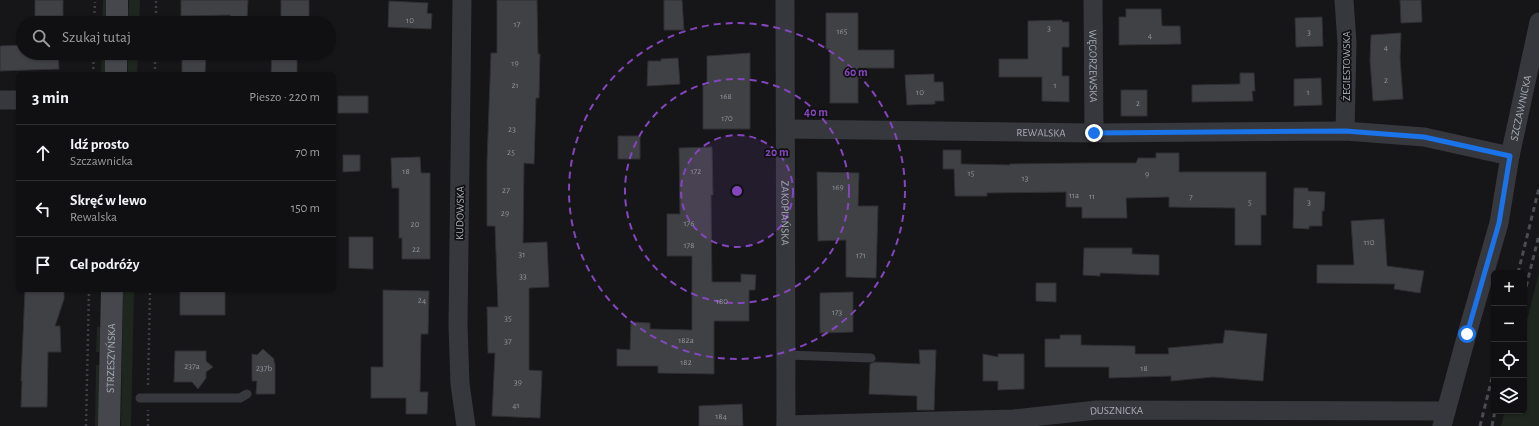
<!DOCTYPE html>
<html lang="pl">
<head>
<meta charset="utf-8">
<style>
  :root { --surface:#101012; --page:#1e1e20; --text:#f1f3f6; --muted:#9c9d9f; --line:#303032 }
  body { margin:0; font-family:"Alegreya Sans",sans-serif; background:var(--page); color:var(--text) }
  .controls { position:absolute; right:12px; bottom:12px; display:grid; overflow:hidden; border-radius:6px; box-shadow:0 1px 3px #0004 }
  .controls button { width:36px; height:36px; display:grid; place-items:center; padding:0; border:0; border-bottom:1px solid var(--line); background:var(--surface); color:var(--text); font:20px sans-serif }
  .stop { position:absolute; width:12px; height:12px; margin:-9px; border:3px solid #1a73e8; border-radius:50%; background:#fff }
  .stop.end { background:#1a73e8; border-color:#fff; box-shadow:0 1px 4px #0008 }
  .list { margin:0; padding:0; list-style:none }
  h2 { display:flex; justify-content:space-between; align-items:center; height:52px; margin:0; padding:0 16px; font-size:17px }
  h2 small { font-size:13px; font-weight:400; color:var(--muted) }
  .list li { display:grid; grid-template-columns:26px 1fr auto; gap:12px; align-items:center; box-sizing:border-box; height:56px; padding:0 16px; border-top:1px solid var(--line) }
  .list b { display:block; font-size:15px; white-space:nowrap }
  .list p { margin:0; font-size:13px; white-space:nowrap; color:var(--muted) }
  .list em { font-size:13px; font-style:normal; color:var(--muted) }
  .icon { flex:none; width:22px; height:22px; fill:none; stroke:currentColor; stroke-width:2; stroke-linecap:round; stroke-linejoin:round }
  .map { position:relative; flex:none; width:1539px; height:426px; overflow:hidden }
  .search { position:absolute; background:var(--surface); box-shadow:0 1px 3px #0004; left:16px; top:16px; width:320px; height:44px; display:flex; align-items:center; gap:10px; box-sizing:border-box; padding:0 14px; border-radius:22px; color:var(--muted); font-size:15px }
  .panel { position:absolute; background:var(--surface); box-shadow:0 1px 3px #0004; left:16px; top:72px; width:320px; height:220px; border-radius:6px }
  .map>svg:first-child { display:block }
  .green { fill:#1e261f }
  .building { fill:#404145; stroke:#303034 }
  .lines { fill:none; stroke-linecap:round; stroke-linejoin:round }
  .path { stroke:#3d3f44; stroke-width:2.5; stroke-dasharray:2 3; stroke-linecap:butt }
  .lane { stroke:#37383d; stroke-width:9 }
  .street { stroke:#37383d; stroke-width:19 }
  .secondary { stroke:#45474d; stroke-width:22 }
  .rail { stroke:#4a4c52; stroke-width:3; stroke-dasharray:5 4; stroke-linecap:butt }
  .route { stroke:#1a73e8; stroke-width:5 }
  .ring { fill:none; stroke:#8446be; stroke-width:2; stroke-dasharray:7 5 }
  .labels { text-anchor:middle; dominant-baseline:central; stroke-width:3.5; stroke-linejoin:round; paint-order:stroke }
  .number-label { font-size:9px; fill:#8e929b }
  .street-label { font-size:11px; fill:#a8adb8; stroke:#111113 }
  .centre { fill:#8446be; stroke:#111113; stroke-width:2 }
  .ring-label { font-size:12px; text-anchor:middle; font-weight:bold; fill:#8446be; stroke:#111113; stroke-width:3.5; stroke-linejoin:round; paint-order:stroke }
</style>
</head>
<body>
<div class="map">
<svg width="1539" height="426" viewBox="0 0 1539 426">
  <rect width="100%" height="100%" fill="#161618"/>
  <path class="green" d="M103,0H107V23H102Z
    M129,0H140L139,23H128Z
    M102,53H106V74H101Z
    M127,53H138L137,74H128Z
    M1539,272V426H1501L1505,411H1524V333Z
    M123,290H134L131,426H121Z
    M97,327H101L100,352H96Z
    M96,365H100L99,426H95Z"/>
  <path class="building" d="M35,0H63V16H35Z
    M181,0H248L247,19H230V15L181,16Z
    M281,0H309V23H281Z
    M497,0H537L538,54H540L539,98H536L534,164L524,163L523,243L547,242L549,287L529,288V370L542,371L540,418L492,416L495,353H488L487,307H498L495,226H487V162L491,53H497Z
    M664,0H682L684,30H664Z
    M1400,0H1421L1422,22L1401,23Z
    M389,1L428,3L427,13L432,14L431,29L388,27Z
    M1126,9H1161L1162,26H1180L1181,44L1119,45V17H1126Z
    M826,13H858V50H894V68H858V103H830V49H826Z
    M1322,17L1323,46L1296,47L1295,18Z
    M1062,20V22H1069V47H1062V76H1069V102L1042,101V77H999V59H1028V21Z
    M1401,33L1400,58L1403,99L1373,101L1370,60L1371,35Z
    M23,45V53H58L59,69L0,71V46Z
    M182,53H206L205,74H182Z
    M272,53H297V74H271Z
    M750,53V129H703V85H707V56Z
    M678,58L680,84L647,86L648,61H661V59Z
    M1240,73H1254L1255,91H1252L1253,101L1192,102V85L1240,84Z
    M934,74V82H943L944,101H935V104L907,105L905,75Z
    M1321,78L1322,105L1294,106V79Z
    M1121,90H1147V116H1121Z
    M338,96H368V113H338Z
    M618,136H640V159H618Z
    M712,147L713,195H711L712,282H741V274L756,275L755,290H749V321H714V374L658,373V366H617V349L630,350L631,322L650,323V329L692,330V256H667V214H680L679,148Z
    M943,150H961V164L1010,165V164L1087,163H1136L1138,158H1156V153H1179V172H1266V215H1261V245H1235V208L1169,207V197L1126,198L1127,218H1082V207H1066V192L987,193V196H955L954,169H943Z
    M343,155H360V171L343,172Z
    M420,157L421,173H430V259H402V238H399V188H392L391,158Z
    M817,172L859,173L858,206H878L876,278L846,277V240L818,241Z
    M1294,188H1308V191L1325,192L1324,211H1322V226H1309V229L1293,228Z
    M1384,219L1387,266L1424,271L1420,293L1394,289L1395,284L1317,283V265H1354L1351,221Z
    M349,237H373V269L349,268Z
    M1084,248H1132V254L1159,255V275L1100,273V276L1083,275Z
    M1036,283H1056V302L1036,301Z
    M25,290H64V299L55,326H60L61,352H48L47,407H21L22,381H21Z
    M180,290H225V315H180Z
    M383,290L429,291L428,334H421L420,392H428L427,414H406V398H371V367H383Z
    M853,292V332L820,333V293Z
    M1225,330L1267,334L1263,381L1213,377L1171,381V376L1109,378V367H1045V339H1060V335H1081V345L1135,346V354H1169L1168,348L1223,343Z
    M263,349L274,359V362L275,364V394H256L257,381H252V354L257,355Z
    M919,350H936L934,410H917V396L869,394L870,364L875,362L920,364Z
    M175,351H206V361L213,367L206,372V378L198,389L192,382H174Z
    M983,354L998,357V354H1024V389L998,390V381H983Z
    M742,404L743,426H699V406Z"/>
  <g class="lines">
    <path class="path" d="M94,23L95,2
      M156,23V0
      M93,74L94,53
      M155,74V53
      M148,385L150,290
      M86,426L89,290
      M148,426V410"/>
    <path class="lane" d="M787,355L871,358
      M140,398H240L247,394"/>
    <g class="street">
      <path d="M462,0L458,325L460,384L466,426"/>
      <path id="s1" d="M785,0L786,426"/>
      <path id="s2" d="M1093,0L1094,133"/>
      <path d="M1344,0L1347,43L1345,131"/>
      <path d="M0,100H18"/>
      <path id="s3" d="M786,129L1094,133L1345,131L1424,137L1510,156"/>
      <path id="s4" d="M786,425L1014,419L1097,410L1446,411"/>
      <path id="s5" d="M1442,426L1467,334L1499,223L1510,156L1539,22"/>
    </g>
    <g class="secondary">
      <path d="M117,23V0"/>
      <path d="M116,74V53"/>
      <path id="s6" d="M109,426L112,290"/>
    </g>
    <path class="rail" d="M1518,273L1539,188
      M1524,295L1539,235
      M1480,426L1494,370
      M1492,426L1495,411"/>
  </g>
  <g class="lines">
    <path class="route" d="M1094,133L1345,131L1424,137L1510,156L1499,223L1467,334"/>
  </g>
  <circle cx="737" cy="191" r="56" fill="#8446be" fill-opacity=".12"/>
  <g class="ring">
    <circle cx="737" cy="191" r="56"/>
    <circle cx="737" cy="191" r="112"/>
    <circle cx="737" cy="191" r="168"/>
  </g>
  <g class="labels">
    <g class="number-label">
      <text x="410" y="20">10</text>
      <text x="517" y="24">17</text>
      <text x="1049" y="28">3</text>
      <text x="842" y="31">165</text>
      <text x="1309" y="32">3</text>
      <text x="1150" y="35">4</text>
      <text x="1386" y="47">4</text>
      <text x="515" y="63">19</text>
      <text x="1386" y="80">2</text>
      <text x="515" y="85">21</text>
      <text x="1055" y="85">1</text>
      <text x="920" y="92">10</text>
      <text x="1308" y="92">1</text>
      <text x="726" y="96">168</text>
      <text x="1138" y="103">2</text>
      <text x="727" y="118">170</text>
      <text x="512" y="129">23</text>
      <text x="511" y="152">25</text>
      <text x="406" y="171">18</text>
      <text x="696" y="171">172</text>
      <text x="971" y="173">15</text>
      <text x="1147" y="174">9</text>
      <text x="1025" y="178">13</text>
      <text x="838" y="187">169</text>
      <text x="506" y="190">27</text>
      <text x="1074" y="195">11a</text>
      <text x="1092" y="196">11</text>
      <text x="1191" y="197">7</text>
      <text x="1250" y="202">5</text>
      <text x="1309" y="202">3</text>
      <text x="505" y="213">29</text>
      <text x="689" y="223">176</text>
      <text x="415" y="224">20</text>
      <text x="1369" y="242">110</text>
      <text x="689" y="245">178</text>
      <text x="416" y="249">22</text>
      <text x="522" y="254">31</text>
      <text x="861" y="255">171</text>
      <text x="523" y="276">33</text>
      <text x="422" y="300">24</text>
      <text x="722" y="301">180</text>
      <text x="837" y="312">173</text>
      <text x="508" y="318">35</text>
      <text x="686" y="340">182a</text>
      <text x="508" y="341">37</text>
      <text x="686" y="362">182</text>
      <text x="192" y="366">237a</text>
      <text x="264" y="368">237b</text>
      <text x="1144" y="368">18</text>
      <text x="518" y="382">39</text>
      <text x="516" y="405">41</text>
      <text x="721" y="416">184</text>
    </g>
    <g class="street-label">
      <text stroke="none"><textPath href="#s2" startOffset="66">WĘGORZEWSKA</textPath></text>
      <text transform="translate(1346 66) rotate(-90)">ŻEGIESTOWSKA</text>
      <text stroke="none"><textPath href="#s5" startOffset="328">SZCZAWNICKA</textPath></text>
      <text stroke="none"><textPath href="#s3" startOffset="255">REWALSKA</textPath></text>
      <text transform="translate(460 213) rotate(-89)">KUDOWSKA</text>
      <text stroke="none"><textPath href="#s1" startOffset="213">ZAKOPIAŃSKA</textPath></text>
      <text stroke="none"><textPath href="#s6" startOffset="68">STRZESZYŃSKA</textPath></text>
      <text stroke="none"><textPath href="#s4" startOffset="331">DUSZNICKA</textPath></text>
    </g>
  </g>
  <circle cx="737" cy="191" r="6" class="centre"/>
  <g class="ring-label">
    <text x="856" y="76">60 m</text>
    <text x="816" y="116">40 m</text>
    <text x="777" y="156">20 m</text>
  </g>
</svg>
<div class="controls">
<button>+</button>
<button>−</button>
<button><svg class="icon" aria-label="locate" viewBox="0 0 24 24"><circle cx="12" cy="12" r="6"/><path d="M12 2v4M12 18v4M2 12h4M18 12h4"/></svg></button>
<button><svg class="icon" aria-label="layers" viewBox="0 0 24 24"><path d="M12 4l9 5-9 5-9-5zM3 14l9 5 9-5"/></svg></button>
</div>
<div class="stop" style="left:1467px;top:334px"></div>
<div class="stop end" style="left:1094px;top:133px"></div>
<div class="search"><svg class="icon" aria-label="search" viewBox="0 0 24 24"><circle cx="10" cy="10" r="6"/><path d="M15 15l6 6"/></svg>Szukaj tutaj</div>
<section class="panel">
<h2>3 min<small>Pieszo · 220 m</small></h2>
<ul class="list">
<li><svg class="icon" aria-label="ahead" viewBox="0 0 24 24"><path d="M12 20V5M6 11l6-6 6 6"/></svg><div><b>Idź prosto</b><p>Szczawnicka</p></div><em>70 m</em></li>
<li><svg class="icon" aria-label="left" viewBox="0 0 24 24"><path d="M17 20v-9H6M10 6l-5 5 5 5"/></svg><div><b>Skręć w lewo</b><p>Rewalska</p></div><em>150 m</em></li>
<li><svg class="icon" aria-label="arrive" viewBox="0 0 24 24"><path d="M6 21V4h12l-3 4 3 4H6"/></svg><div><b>Cel podróży</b></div></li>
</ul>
</section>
</div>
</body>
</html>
